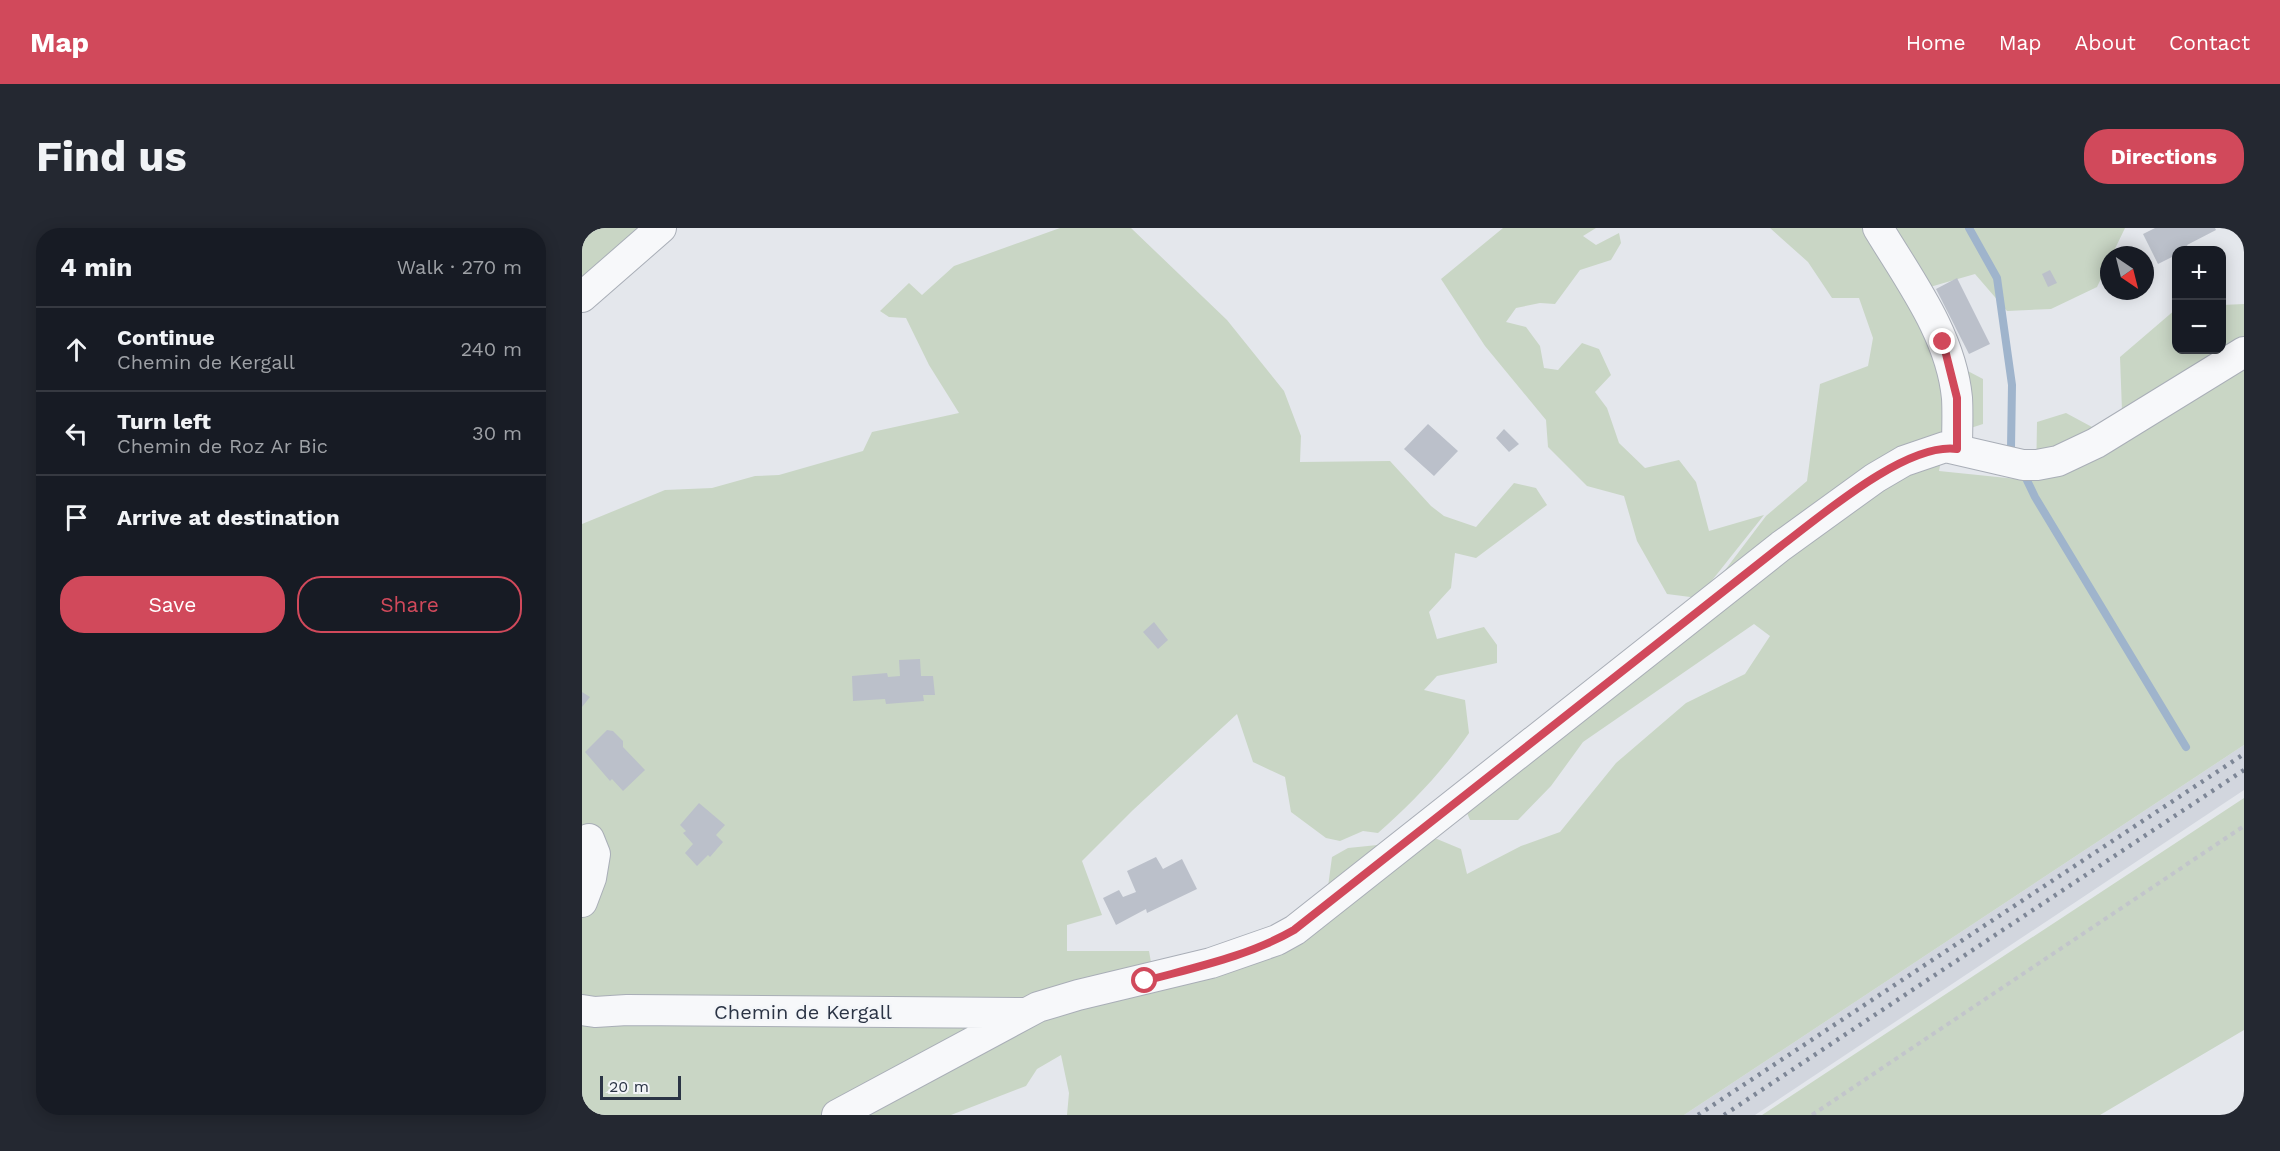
<!DOCTYPE html>
<html lang="en">
<head>
<meta charset="utf-8">
<style>
  :root { --surface:#171b24; --page:#242831; --text:#f1f3f6; --muted:#9ea1a6; --line:#363941; --accent:#d1495b }
  body { margin:0; font-family:"Work Sans",sans-serif; background:var(--page); color:var(--text) }
  .controls { position:absolute; right:18px; top:18px; display:grid; overflow:hidden; border-radius:12px; box-shadow:0 3px 15px #0003 }
  .controls button { width:54px; height:54px; display:grid; place-items:center; padding:0; border:0; border-bottom:2px solid var(--line); background:var(--surface); color:var(--text); font:30px sans-serif }
  .compass { position:absolute; left:1518px; top:18px; width:54px; height:54px; border-radius:50%; background:var(--surface); box-shadow:0 3px 15px #0003; rotate:145deg }
  .scale { position:absolute; left:18px; bottom:15px; width:81px; box-sizing:border-box; padding-left:6px; border:3px solid #2b3445; border-top:0; font-size:16px; line-height:21px; white-space:nowrap; color:#2b3445; -webkit-text-stroke:4px #f4f6f9; paint-order:stroke }
  .stop { position:absolute; width:18px; height:18px; margin:-14px; border:4px solid #d1495b; border-radius:50%; background:#fff }
  .stop.end { background:#d1495b; border-color:#fff; box-shadow:0 2px 6px #0008 }
  .list { margin:0; padding:0; list-style:none }
  h2 { display:flex; justify-content:space-between; align-items:center; height:78px; margin:0; padding:0 24px; font-size:26px }
  h2 small { font-size:20px; font-weight:400; color:var(--muted) }
  .list li { display:grid; grid-template-columns:39px 1fr auto; gap:18px; align-items:center; box-sizing:border-box; height:84px; padding:0 24px; border-top:2px solid var(--line) }
  .list b { display:block; font-size:22px; white-space:nowrap }
  .list p { margin:0; font-size:20px; white-space:nowrap; color:var(--muted) }
  .list em { font-size:20px; font-style:normal; color:var(--muted) }
  .actions { display:flex; gap:12px; padding:18px 24px }
  .actions a { flex:1; padding:14px 0; border:2px solid var(--accent); border-radius:24px; text-align:center; font-size:21px; color:var(--accent) }
  .actions .main { background:var(--accent); color:#fff }
  .icon { flex:none; width:33px; height:33px; fill:none; stroke:currentColor; stroke-width:2; stroke-linecap:round; stroke-linejoin:round }
  .map { position:relative; flex:none; width:1662px; height:887px; overflow:hidden; border-radius:24px }
  header { display:flex; align-items:center; gap:36px; box-sizing:border-box; height:84px; padding:0 30px; background:var(--accent); color:#fff }
  header strong { font-size:28px }
  nav { display:flex; gap:33px; margin-inline-start:auto; font-size:21px }
  .intro { display:flex; align-items:center; justify-content:space-between; box-sizing:border-box; height:144px; padding:0 36px }
  h1 { margin:0; font-size:42px }
  .button { padding:15px 27px; border-radius:24px; background:var(--accent); color:#fff; font-size:21px; font-weight:700 }
  main { display:flex; gap:36px; padding:0 36px }
  aside { flex:1; background:var(--surface); border-radius:24px; box-shadow:0 3px 15px #0003 }
  .map>svg:first-child { display:block }
  .built { fill:#d2d6de }
  .green { fill:#c9d6c5 }
  .lines { fill:none; stroke-linecap:round; stroke-linejoin:round }
  .stream { stroke:#9fb4cc; stroke-width:8 }
  .building { fill:#bbc0ca }
  .minor-casing { stroke:#a9aeb7; stroke-width:32 }
  .path { stroke:#c2c5cb; stroke-width:4; stroke-dasharray:4.5 4.5; stroke-linecap:butt }
  .minor { stroke:#f7f8fa; stroke-width:30 }
  .rail { stroke:#7d8696; stroke-width:4.5; stroke-dasharray:3 6; stroke-linecap:butt }
  .route { stroke:#d1495b; stroke-width:8 }
  .labels { text-anchor:middle; dominant-baseline:central; stroke-width:5; stroke-linejoin:round; paint-order:stroke }
  .street-label { font-size:20px; fill:#2b3445; stroke:#f4f6f9 }
</style>
</head>
<body>
<header>
<strong>Map</strong>
<nav><a>Home</a><a>Map</a><a>About</a><a>Contact</a></nav>
</header>
<div class="intro"><h1>Find us</h1><a class="button">Directions</a></div>
<main>
<aside>
<h2>4 min<small>Walk · 270 m</small></h2>
<ul class="list">
<li><svg class="icon" aria-label="ahead" viewBox="0 0 24 24"><path d="M12 20V5M6 11l6-6 6 6"/></svg><div><b>Continue</b><p>Chemin de Kergall</p></div><em>240 m</em></li>
<li><svg class="icon" aria-label="left" viewBox="0 0 24 24"><path d="M17 20v-9H6M10 6l-5 5 5 5"/></svg><div><b>Turn left</b><p>Chemin de Roz Ar Bic</p></div><em>30 m</em></li>
<li><svg class="icon" aria-label="arrive" viewBox="0 0 24 24"><path d="M6 21V4h12l-3 4 3 4H6"/></svg><div><b>Arrive at destination</b></div></li>
</ul>
<div class="actions"><a class="main">Save</a><a>Share</a></div>
</aside>
<div class="map">
<svg width="1662" height="887" viewBox="0 0 1662 887">
  <rect width="100%" height="100%" fill="#e4e7ec"/>
  <path class="built" d="M1662,517V562L1173,887H1102Z"/>
  <path class="green" d="M0,0H60L0,55Z
    M478,0H549L645,92L702,163L719,208L718,234L808,233L849,278L862,288L894,299L932,255L954,260L965,277L894,330L873,325L869,360L847,384L855,411L902,399L915,417V435L855,448L842,462L883,472L887,505C861,543 830,575 796,605L781,603L758,613L744,610L709,584L703,549L671,534L655,486L551,582L500,633L520,687L485,697V723H567L573,757L743,681L750,629L766,620L855,611L879,621L885,646L939,618L978,604L1034,535L1104,475L1163,446L1188,408L1172,396L1001,514L969,558L936,592H888L882,578L1125,366L1184,288L1225,253L1238,156L1286,138L1291,110L1277,70H1250L1226,34L1188,0H1543L1530,27H1527V34L1515,59L1469,81L1425,83L1393,46L1341,61L1380,140L1401,151V196L1364,208L1357,243L1454,253L1455,194L1484,185L1510,199L1540,183L1538,129L1594,81V122H1640V77L1662,76V517L1102,887H485L487,865L479,827L455,841L444,858L369,887H0V296L83,262L130,260L173,248L197,247L281,223L290,204L377,185L347,137L324,90L307,89L298,83L327,55L340,67L372,38Z
    M921,0H1014L1001,8L1014,17L1037,5L1039,15L1029,32L998,42L973,76L958,75L934,80L924,94L944,99L958,118L962,140L976,142L1000,115L1017,121L1029,147L1013,164L1025,180L1037,215L1063,240L1097,232L1114,254L1127,303L1182,287L1116,370L1085,366L1055,313L1042,268L1005,258L966,219L964,192L903,118L859,51Z
    M1662,570V802L1518,887H1180Z"/>
  <g class="lines">
    <path class="stream" d="M1387,0L1415,50L1430,157L1429,220L1432,227
      M1441,244L1453,269L1604,519"/>
  </g>
  <path class="building" d="M1573,0H1633L1634,2L1605,17L1607,21L1594,22V27L1576,36L1561,6Z
    M1468,42L1475,55L1466,59L1460,46Z
    M1375,50L1408,116L1387,126L1354,61Z
    M846,196L876,223L852,248L822,221Z
    M922,201L937,216L927,224L914,210Z
    M572,394L586,412L576,421L561,404Z
    M338,431L339,448H351L353,467H341L342,473L304,476L303,471L271,473L270,448L305,445L306,449L318,448L317,432Z
    M0,464L8,469L0,479Z
    M25,502L31,503L41,513V519L63,542L41,563L30,551L28,553L3,524Z
    M117,575L143,597L134,607L141,614L128,629L126,627L115,638L103,625L111,616L101,605L104,603L98,597Z
    M574,629L581,641L600,631L615,661L565,685L564,681L534,697L521,670L537,662L541,669L554,664L545,643Z"/>
  <g class="lines">
    <g class="minor-casing">
      <path id="minor" d="M1296,0C1328,53 1369,107 1375,170C1376,187 1375,204 1375,221
        M0,69L79,0
        M0,674L9,650L13,626L7,611
        M0,782L13,784L45,782L440,785
        M255,887L456,779L496,767L629,735L695,712L713,702L1199,318L1293,250L1322,233L1363,219L1441,237H1455L1476,233L1514,215L1662,124"/>
    </g>
    <path class="path" d="M1230,887L1662,598"/>
    <use href="#minor" class="minor"/>
    <path class="rail" d="M1116,887L1662,526
      M1142,887L1662,542"/>
  </g>
  <g class="lines">
    <path class="route" d="M563,753C614,739 667,728 712,702L1199,318C1239,288 1324,214 1375,221V170L1361,114"/>
  </g>
  <g class="labels">
    <g class="street-label">
      <text x="221" y="784">Chemin de Kergall</text>
    </g>
  </g>
</svg>
<div class="controls">
<button>+</button>
<button>−</button>
</div>
<svg class="compass" viewBox="-18 -18 36 36"><path d="M0-13l5 13h-10z" fill="#e53935"/><path d="M0 13l5-13h-10z" fill="#9ea1a6"/></svg>
<div class="scale">20 m</div>
<div class="stop" style="left:563px;top:753px"></div>
<div class="stop end" style="left:1361px;top:114px"></div>
</div>
</main>
</body>
</html>
